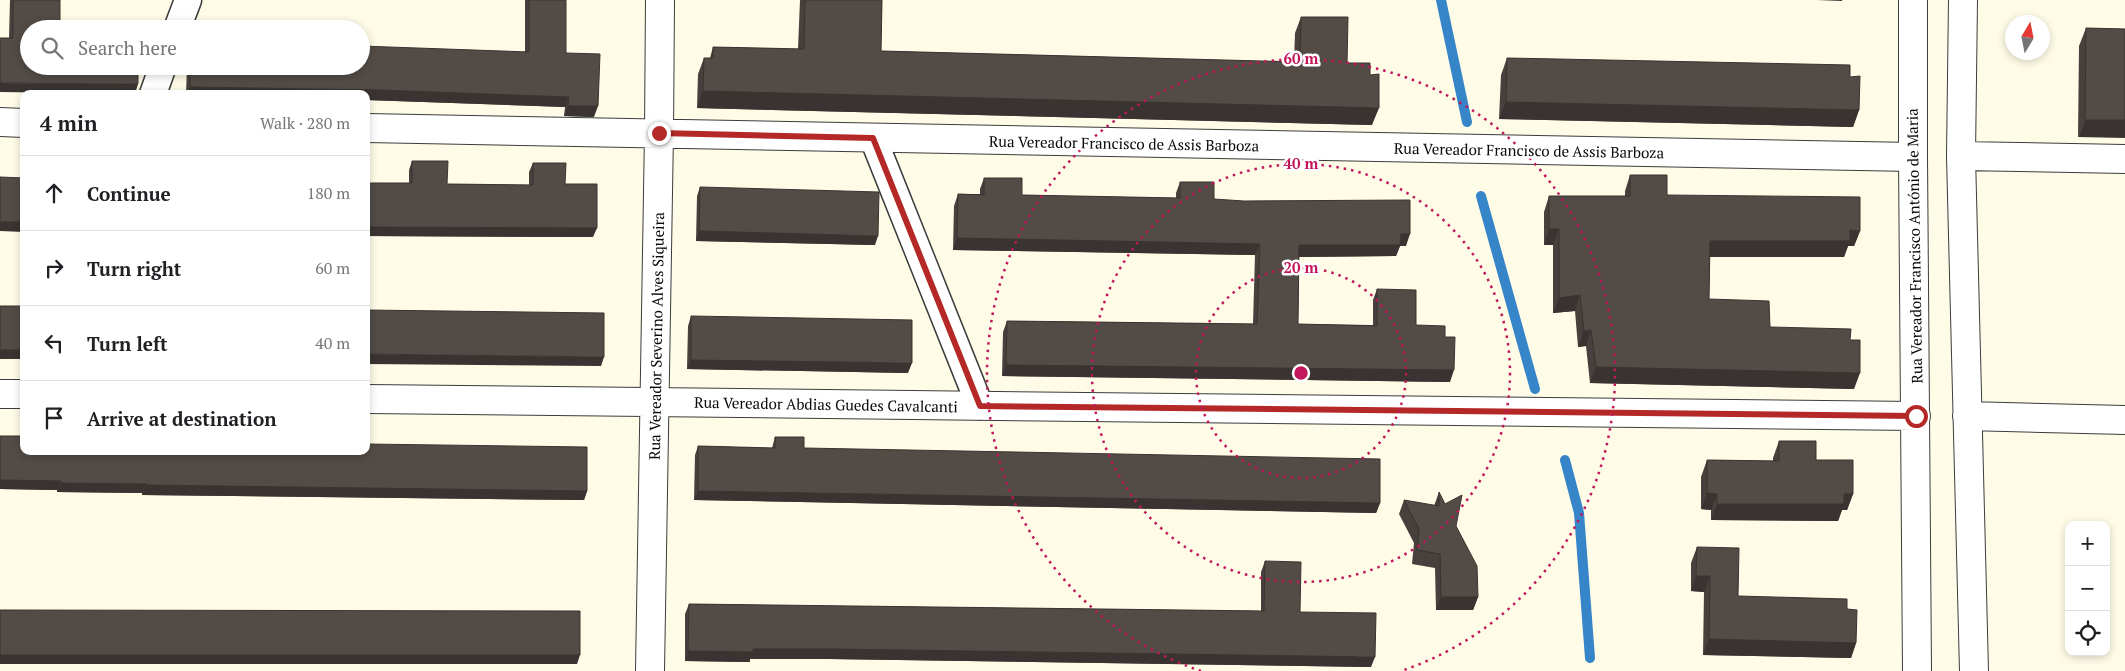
<!DOCTYPE html>
<html lang="en">
<head>
<meta charset="utf-8">
<style>
  :root { --surface:#fff; --page:#f2f2f2; --text:#202124; --muted:#757577; --line:#e0e0e0 }
  body { margin:0; font-family:"PT Serif",serif; background:var(--page); color:var(--text) }
  .controls { position:absolute; right:15px; bottom:15px; display:grid; overflow:hidden; border-radius:10px; box-shadow:0 2px 8px #0003 }
  .controls button { width:45px; height:45px; display:grid; place-items:center; padding:0; border:0; border-bottom:1px solid var(--line); background:var(--surface); color:var(--text); font:25px sans-serif }
  .compass { position:absolute; left:2005px; top:15px; width:45px; height:45px; border-radius:50%; background:var(--surface); box-shadow:0 2px 8px #0003; rotate:10deg }
  .stop { position:absolute; width:15px; height:15px; margin:-11px; border:4px solid #b42927; border-radius:50%; background:#fff }
  .stop.end { background:#b42927; border-color:#fff; box-shadow:0 1px 5px #0008 }
  .list { margin:0; padding:0; list-style:none }
  h2 { display:flex; justify-content:space-between; align-items:center; height:65px; margin:0; padding:0 20px; font-size:21px }
  h2 small { font-size:16px; font-weight:400; color:var(--muted) }
  .list li { display:grid; grid-template-columns:32px 1fr auto; gap:15px; align-items:center; box-sizing:border-box; height:75px; padding:0 20px; border-top:1px solid var(--line) }
  .list b { display:block; font-size:19px; white-space:nowrap }
  .list em { font-size:16px; font-style:normal; color:var(--muted) }
  .icon { flex:none; width:28px; height:28px; fill:none; stroke:currentColor; stroke-width:2; stroke-linecap:round; stroke-linejoin:round }
  .map { position:relative; flex:none; width:2125px; height:671px; overflow:hidden }
  .search { position:absolute; background:var(--surface); box-shadow:0 2px 8px #0003; left:20px; top:20px; width:350px; height:55px; display:flex; align-items:center; gap:12px; box-sizing:border-box; padding:0 18px; border-radius:28px; color:var(--muted); font-size:19px }
  .panel { position:absolute; background:var(--surface); box-shadow:0 2px 8px #0003; left:20px; top:90px; width:350px; height:365px; border-radius:10px }
  .map>svg:first-child { display:block }
  .lines { fill:none; stroke-linecap:round; stroke-linejoin:round }
  .stream { stroke:#3685c9; stroke-width:10 }
  .pedestrian-casing { stroke:#3c3c3c; stroke-width:29 }
  .minor-casing { stroke:#3c3c3c; stroke-width:30 }
  .pedestrian { stroke:#fff; stroke-width:26 }
  .minor { stroke:#fff; stroke-width:28 }
  .wall { fill:#47403c }
  .shaded-wall { fill:#393431 }
  .building { fill:#524b46; stroke:#393431 }
  .route { stroke:#b42927; stroke-width:6 }
  .ring { fill:none; stroke:#c2185b; stroke-width:2.5; stroke-dasharray:2.5 5 }
  .labels { text-anchor:middle; dominant-baseline:central; stroke-width:5; stroke-linejoin:round; paint-order:stroke }
  .street-label { font-size:15px; fill:#090909; stroke:#fff }
  .centre { fill:#c2185b; stroke:#fff; stroke-width:2.5 }
  .ring-label { font-size:15px; text-anchor:middle; font-weight:bold; fill:#c2185b; stroke:#fff; stroke-width:5; stroke-linejoin:round; paint-order:stroke }
</style>
</head>
<body>
<div class="map">
<svg width="2125" height="671" viewBox="0 0 2125 671">
  <rect width="100%" height="100%" fill="#fefbe7"/>
  <g class="lines">
    <path class="stream" d="M1441,0L1467,122
      M1481,196L1535,389
      M1565,460L1579,513L1590,658"/>
    <g class="pedestrian-casing">
      <path id="pedestrian" d="M177,29L188,0
        M153,94L163,66
        M873,138L980,406"/>
    </g>
    <g class="minor-casing">
      <path id="minor" d="M1913,0V157L1917,671
        M1963,0L1961,156L1974,671
        M0,122L24,123
        M366,128L1913,157
        M1961,156L2125,159
        M0,394H24
        M366,399L1916,416
        M1967,416L2125,420
        M650,671L659,133L660,0"/>
    </g>
    <use href="#pedestrian" class="pedestrian"/>
    <use href="#minor" class="minor"/>
  </g>
  <path class="wall" d="M10,0H60L29,29L135,94L9,38Z
    M525,0H566V53L594,117L564,116L565,107L366,100V94H186L187,66H361L525,52Z
    M800,0H882L881,51L1294,62L1295,33L1301,17L1347,63L1370,75L1372,125L697,108L698,74L704,58H710L713,47L798,49Z
    M2086,28L2125,29L2078,137L2079,46Z
    M1507,58L1850,77L1859,110L1853,127L1499,119L1501,75Z
    M412,161L447,184L529,185V172L533,163L565,184L593,237L366,236V183H409V170Z
    M1630,175L1667,195L1860,231L1854,246H1848L1844,257H1710L1709,299L1770,327L1850,340L1854,389L1590,383L1586,346L1578,347L1575,311L1553,313V245H1544V212L1549,196H1625V191Z
    M984,178L1022,195L1176,198V193L1180,182L1214,199L1406,246H1400L1396,256L1299,257L1298,324L1373,325V300L1377,289L1416,325L1445,337L1450,382L1002,376L1003,332L1007,321L1253,324L1255,255L953,250L954,206L958,194H980V189Z
    M700,187L875,245L696,241L697,196Z
    M691,316L908,373L687,369L688,326Z
    M0,436L587,491L584,500L142,495V493L57,492V490L0,489Z
    M775,437L804,448L1380,503L1376,513L694,500L695,455L698,446L772,448Z
    M1779,441L1816,460L1853,494L1847,510H1842L1838,521L1711,520V510L1701,509V477L1707,460L1773,461V458Z
    M1439,492L1456,526L1478,597L1473,610H1436L1435,568L1412,564L1414,543L1399,514L1404,500L1434,506Z
    M1697,547L1738,596L1847,609L1856,643L1851,658L1703,655L1704,592L1691,591V563Z
    M1265,561L1300,612L1371,667L830,659H750V662L685,661V614L689,604L1261,611V572Z"/>
  <path class="shaded-wall" d="M1817,0H1842V1Z
    M0,83L138,84L135,94L0,92Z
    M190,87L378,90L569,97L565,107L366,100V94H187Z
    M703,91L1379,108L1372,125L697,108Z
    M1506,102L1859,110L1853,127L1499,119Z
    M568,106H598L594,117L564,116Z
    M2085,120H2125V138L2078,137Z
    M0,222H24V232L0,231Z
    M366,227L597,228L593,237L366,236Z
    M1549,229H1559L1553,245H1544Z
    M1850,230L1860,231L1854,246H1848L1844,257H1704L1710,241Z
    M699,231L878,236L875,245L696,241Z
    M1401,234H1410L1406,246H1400L1396,256L1295,257L1299,245Z
    M957,238L1260,244L1255,255L953,250Z
    M1580,295L1575,311L1553,313L1559,298Z
    M1591,330L1586,346L1578,347L1584,331Z
    M0,350H24V359H0Z
    M366,354L604,357L601,366L366,364Z
    M691,360L912,363L908,373L687,369Z
    M1006,365L1454,370L1450,382L1002,376Z
    M1596,367L1860,373L1854,389L1590,383Z
    M0,480L61,481L57,490L0,489Z
    M61,483L146,484L142,493L57,492Z
    M146,485L587,491L584,500L142,495Z
    M698,491L1380,503L1376,513L694,500Z
    M1707,493L1717,494L1711,510L1701,509Z
    M1844,494H1853L1847,510H1842L1838,521L1711,520L1717,504Z
    M1696,576H1710L1704,592L1691,591Z
    M1441,597H1478L1473,610H1436Z
    M1709,639L1856,643L1851,658L1703,655Z
    M753,649H834L1375,657L1371,667L830,659H750V662L685,661L688,651Z
    M0,655H580L577,664H0Z"/>
  <path class="building" d="M13,0H60V29H29V66H138V84L0,83V38H13Z
    M529,0H566V53L600,54L598,106H568L569,97L378,90L190,87V66H361V46L529,52Z
    M805,0H882L881,51L1300,62L1301,17H1348L1347,63H1370V75L1379,74V108L703,91L704,58H713V47L804,49Z
    M2086,28L2125,29V120H2085Z
    M1507,58L1850,65V77L1860,76L1859,110L1506,102Z
    M412,161H448L447,184L533,185V163H566L565,184H597V228L366,227V183H412Z
    M1630,175H1667V195L1860,197V231L1850,230V241H1710L1709,299L1769,301L1770,327L1851,329L1850,340H1860V373L1596,367L1591,330L1584,331L1580,295L1559,298V229H1549V196H1630Z
    M0,177L24,178V222H0Z
    M984,178H1022V195L1180,198V182H1214V199L1244,201L1410,200V234H1401L1400,245H1299L1298,324L1377,326V289L1416,290V325L1445,326V337H1455L1454,370L1006,365L1007,321L1257,324L1260,244L957,238L958,194L984,195Z
    M700,187L879,192L878,236L699,231Z
    M0,306H24V350H0Z
    M366,310L604,313V357L366,354Z
    M691,316L912,320V363L691,360Z
    M0,436H24V451H366V444L587,447V491L146,485V484L61,483V481L0,480Z
    M775,437H804V448L1380,459V503L698,491V446L775,448Z
    M1779,441H1816V460H1853V494H1844V504H1717V494L1707,493V460L1779,461Z
    M1439,492L1445,504L1462,495L1456,526L1477,566L1478,597H1441L1440,554L1417,550L1419,529L1404,500L1439,506Z
    M1697,547L1739,548L1738,596L1847,599V609L1857,610L1856,643L1709,639L1710,576H1696Z
    M1265,561L1301,562L1300,612L1376,613L1375,657L834,649H753V652L688,651L689,604L1264,611Z
    M0,610L580,611V655H0Z"/>
  <g class="lines">
    <path class="route" d="M659,133L873,138L980,406L1916,416"/>
  </g>
  <g class="ring">
    <circle cx="1301" cy="373" r="105"/>
    <circle cx="1301" cy="373" r="209"/>
    <path d="M1201 671A314 314 0 1 1 1401 671"/>
  </g>
  <g class="labels">
    <g class="street-label">
      <text transform="translate(1124 143) rotate(1)">Rua Vereador Francisco de Assis Barboza</text>
      <text transform="translate(1529 150) rotate(1)">Rua Vereador Francisco de Assis Barboza</text>
      <text transform="translate(1914 246) rotate(-91)">Rua Vereador Francisco António de Maria</text>
      <text transform="translate(656 336) rotate(-89)">Rua Vereador Severino Alves Siqueira</text>
      <text transform="translate(826 404) rotate(1)">Rua Vereador Abdias Guedes Cavalcanti</text>
    </g>
  </g>
  <circle cx="1301" cy="373" r="8" class="centre"/>
  <g class="ring-label">
    <text x="1301" y="64">60 m</text>
    <text x="1301" y="169">40 m</text>
    <text x="1301" y="273">20 m</text>
  </g>
</svg>
<div class="controls">
<button>+</button>
<button>−</button>
<button><svg class="icon" aria-label="locate" viewBox="0 0 24 24"><circle cx="12" cy="12" r="6"/><path d="M12 2v4M12 18v4M2 12h4M18 12h4"/></svg></button>
</div>
<svg class="compass" viewBox="-18 -18 36 36"><path d="M0-13l5 13h-10z" fill="#e53935"/><path d="M0 13l5-13h-10z" fill="#757577"/></svg>
<div class="stop" style="left:1916px;top:416px"></div>
<div class="stop end" style="left:659px;top:133px"></div>
<div class="search"><svg class="icon" aria-label="search" viewBox="0 0 24 24"><circle cx="10" cy="10" r="6"/><path d="M15 15l6 6"/></svg>Search here</div>
<section class="panel">
<h2>4 min<small>Walk · 280 m</small></h2>
<ul class="list">
<li><svg class="icon" aria-label="ahead" viewBox="0 0 24 24"><path d="M12 20V5M6 11l6-6 6 6"/></svg><div><b>Continue</b></div><em>180 m</em></li>
<li><svg class="icon" aria-label="right" viewBox="0 0 24 24"><path d="M7 20v-9h11M14 6l5 5-5 5"/></svg><div><b>Turn right</b></div><em>60 m</em></li>
<li><svg class="icon" aria-label="left" viewBox="0 0 24 24"><path d="M17 20v-9H6M10 6l-5 5 5 5"/></svg><div><b>Turn left</b></div><em>40 m</em></li>
<li><svg class="icon" aria-label="arrive" viewBox="0 0 24 24"><path d="M6 21V4h12l-3 4 3 4H6"/></svg><div><b>Arrive at destination</b></div></li>
</ul>
</section>
</div>
</body>
</html>
